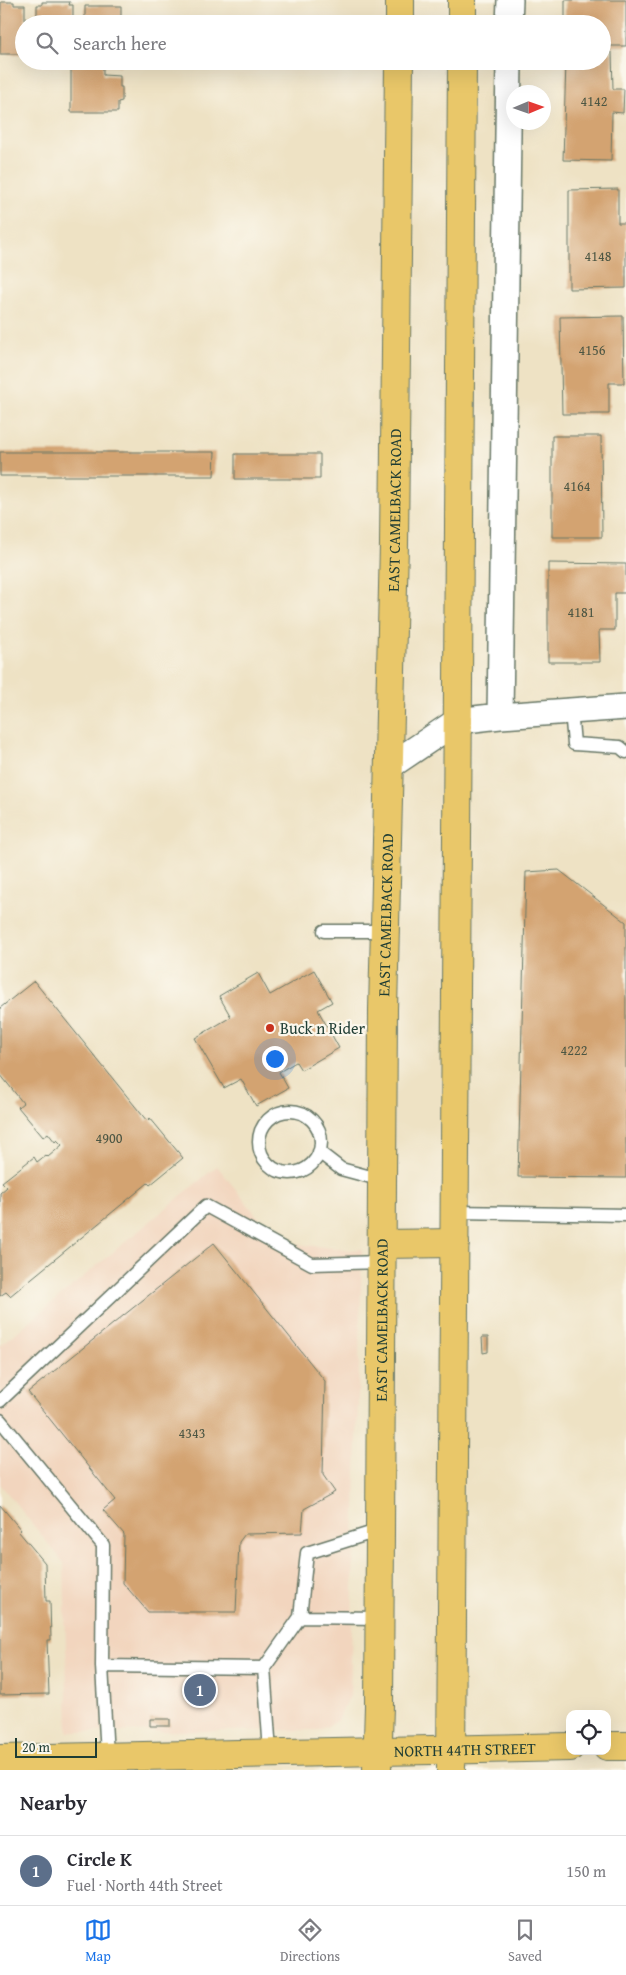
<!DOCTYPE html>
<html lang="en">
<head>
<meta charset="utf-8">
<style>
  :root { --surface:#fff; --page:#f7f7f7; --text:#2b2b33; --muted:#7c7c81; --line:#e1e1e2; --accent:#1a73e8 }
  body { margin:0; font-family:"Gentium Book Plus",serif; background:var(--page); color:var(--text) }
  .controls { position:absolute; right:15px; bottom:15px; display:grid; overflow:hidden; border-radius:10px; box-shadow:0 5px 20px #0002 }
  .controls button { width:45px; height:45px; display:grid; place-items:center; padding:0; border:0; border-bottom:1px solid var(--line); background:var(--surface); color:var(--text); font:25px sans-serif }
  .compass { position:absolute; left:506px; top:85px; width:45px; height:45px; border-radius:50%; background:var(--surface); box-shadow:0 5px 20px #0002; rotate:88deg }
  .scale { position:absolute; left:15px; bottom:12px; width:82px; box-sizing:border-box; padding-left:5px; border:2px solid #1f3d34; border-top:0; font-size:14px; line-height:18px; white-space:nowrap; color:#1f3d34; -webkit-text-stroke:4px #fbf7ec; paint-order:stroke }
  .you { position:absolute; left:274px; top:1058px; width:18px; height:18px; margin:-12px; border:4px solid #fff; border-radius:50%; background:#1a73e8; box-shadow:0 0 0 8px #1a73e833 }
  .badge { display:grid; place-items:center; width:32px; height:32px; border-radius:50%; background:var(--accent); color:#fff; font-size:16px; font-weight:700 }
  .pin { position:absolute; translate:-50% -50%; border:2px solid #fff; box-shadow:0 1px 5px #0006 }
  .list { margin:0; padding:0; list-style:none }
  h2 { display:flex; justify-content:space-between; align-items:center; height:65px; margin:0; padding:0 20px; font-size:21px }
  h2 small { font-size:16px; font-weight:400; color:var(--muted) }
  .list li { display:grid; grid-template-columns:32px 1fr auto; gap:15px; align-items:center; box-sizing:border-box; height:70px; padding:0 20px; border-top:1px solid var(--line) }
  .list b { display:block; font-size:19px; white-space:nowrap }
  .list p { margin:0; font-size:16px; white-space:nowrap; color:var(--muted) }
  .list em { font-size:16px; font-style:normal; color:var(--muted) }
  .icon { flex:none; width:28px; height:28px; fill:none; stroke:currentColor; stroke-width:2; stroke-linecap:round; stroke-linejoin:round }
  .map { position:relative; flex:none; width:626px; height:1770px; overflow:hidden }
  .search { position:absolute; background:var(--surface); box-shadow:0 5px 20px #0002; left:15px; right:15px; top:15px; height:55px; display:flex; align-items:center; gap:12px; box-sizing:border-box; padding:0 18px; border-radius:28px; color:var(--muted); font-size:19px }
  .sheet { height:135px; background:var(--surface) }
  nav { display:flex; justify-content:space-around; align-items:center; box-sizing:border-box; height:70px; border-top:1px solid var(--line); background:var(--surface); font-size:14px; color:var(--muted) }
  nav a { display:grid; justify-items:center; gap:2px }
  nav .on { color:var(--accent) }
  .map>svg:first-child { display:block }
  .built { fill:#f2d5be }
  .building { fill:#d3a371 }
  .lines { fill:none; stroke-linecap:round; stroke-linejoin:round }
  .lane-casing { stroke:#677766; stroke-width:15 }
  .street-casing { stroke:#677766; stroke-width:28 }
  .primary-casing { stroke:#677766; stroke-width:30 }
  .lane { stroke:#fff; stroke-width:12 }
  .street { stroke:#fff; stroke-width:25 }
  .primary { stroke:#e9c769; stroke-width:28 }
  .poi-dot { fill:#c8321e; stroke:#fbf7ec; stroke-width:2 }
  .labels { text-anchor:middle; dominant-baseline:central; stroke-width:4.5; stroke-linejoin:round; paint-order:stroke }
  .number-label { font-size:14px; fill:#4c5643 }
  .street-label { font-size:16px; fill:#1f3d34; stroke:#fbf7ec }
  .poi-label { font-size:16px; fill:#1f3d34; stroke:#fbf7ec; text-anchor:start }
</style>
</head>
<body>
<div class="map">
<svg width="626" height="1770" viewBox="0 0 626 1770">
  <rect width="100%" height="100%" fill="#fbf7ec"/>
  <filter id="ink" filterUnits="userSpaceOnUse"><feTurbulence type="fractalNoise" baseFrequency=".02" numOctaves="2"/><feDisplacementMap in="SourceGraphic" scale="10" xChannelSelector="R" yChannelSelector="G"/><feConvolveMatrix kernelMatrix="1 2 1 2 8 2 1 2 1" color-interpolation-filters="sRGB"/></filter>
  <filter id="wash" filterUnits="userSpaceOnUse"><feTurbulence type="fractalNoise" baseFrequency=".0096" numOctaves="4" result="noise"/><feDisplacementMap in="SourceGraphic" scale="20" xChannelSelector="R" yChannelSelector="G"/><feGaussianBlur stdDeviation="1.12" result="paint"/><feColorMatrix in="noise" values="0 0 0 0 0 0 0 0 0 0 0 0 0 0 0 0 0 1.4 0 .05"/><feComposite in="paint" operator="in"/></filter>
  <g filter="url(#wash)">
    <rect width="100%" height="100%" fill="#eee2c4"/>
    <path class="built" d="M217,1166L278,1242L350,1250L362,1249L350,1696L336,1722L319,1730L68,1732L64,1563L0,1484V1346Z"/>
    <g id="blocks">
      <path class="building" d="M565,0H626V46H604L602,24H565Z
        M1,2H14V5H25V21H37V5H42V2H70L69,5H73V24H24V54H0Z
        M85,6H121V24H85Z
        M602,52L612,53L613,89H624L623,113L612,112L611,161L563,160L566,61H602Z
        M71,61H120V66H103V75L120,76V87H122V101L118,102V112H71Z
        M618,189V223H626V288L569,289V190Z
        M623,316L624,383H609V414H562L560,317Z
        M552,436H601L602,537H552Z
        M0,452H215L214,476H0Z
        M235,454H320V479H235Z
        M548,563L626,564V593H615V630H599L600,662H548Z
        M559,870L626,922V1178L518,1177L526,872Z
        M314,970L332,1002L318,1010L339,1048L301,1070L296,1062L279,1072L288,1088L256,1106L241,1079L224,1088L195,1038L231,1017L219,996L258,973L270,995Z
        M34,981L147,1121L150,1118L183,1158L150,1185L148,1183L10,1296L6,1292L0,1296V1193L7,1187L2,1182L34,1157L37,1162L46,1155L48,1157L62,1145L57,1140L55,1142L48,1133L43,1137L18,1107L23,1103L0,1074V1008Z
        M214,1243L325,1381L323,1475L335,1492L304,1509L302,1533L245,1534L239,1542L236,1612H148L123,1583L124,1534L103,1510L115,1500L28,1392Z
        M482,1337H488V1352L483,1353Z
        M0,1505L21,1530L19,1532L45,1563L46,1601H50L51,1640H47L49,1694L0,1695Z
        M150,1719H170V1726H150Z"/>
    </g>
  </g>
  <g filter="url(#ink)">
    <use href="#blocks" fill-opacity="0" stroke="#677766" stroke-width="1"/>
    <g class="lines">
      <g class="lane-casing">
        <path id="lane" d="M571,710L574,744L620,747L626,752
          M324,931H386
          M259 1142a31 31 0 1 1 62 0a31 31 0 1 1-62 0Z
          M319,1152L341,1169L382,1180
          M455,1212L626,1215
          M0,1401L206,1206L312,1264L382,1262
          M0,1420L103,1545L102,1666L264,1668L300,1617L379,1618
          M300,1617L307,1553L380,1530
          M102,1666L107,1756
          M264,1668L270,1752"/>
      </g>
      <g class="street-casing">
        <path id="street" d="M509,24L510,0
          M500,716L509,61
          M390,766L457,721L500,716L626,707"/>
      </g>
      <g class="primary-casing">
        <g id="primary">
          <path d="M462,0V24"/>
          <path d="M400,24V0"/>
          <path d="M382,1244L455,1243"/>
          <path d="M607,1746H626"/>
          <path id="s1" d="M0,1759L570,1747"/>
          <path id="s2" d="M377,1770L379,1706L383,1010L394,544L399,61"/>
          <path d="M451,1770L462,61"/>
        </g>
      </g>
      <use href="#lane" class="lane"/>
      <use href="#street" class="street"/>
      <use href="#primary" class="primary"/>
    </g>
  </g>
  <circle class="poi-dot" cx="270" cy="1028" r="5"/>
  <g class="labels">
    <g class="number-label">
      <text x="594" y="101">4142</text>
      <text x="598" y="256">4148</text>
      <text x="592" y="350">4156</text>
      <text x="577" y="486">4164</text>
      <text x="581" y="612">4181</text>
      <text x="574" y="1050">4222</text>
      <text x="109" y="1138">4900</text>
      <text x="192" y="1433">4343</text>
    </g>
    <g class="street-label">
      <text stroke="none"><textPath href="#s2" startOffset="1260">EAST CAMELBACK ROAD</textPath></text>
      <text stroke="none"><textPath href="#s2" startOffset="855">EAST CAMELBACK ROAD</textPath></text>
      <text stroke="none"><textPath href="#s2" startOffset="450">EAST CAMELBACK ROAD</textPath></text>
      <text stroke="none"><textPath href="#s1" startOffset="465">NORTH 44TH STREET</textPath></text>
    </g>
    <g class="poi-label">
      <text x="280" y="1028">Buck n Rider</text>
    </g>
  </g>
</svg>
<div class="controls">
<button><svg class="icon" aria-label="locate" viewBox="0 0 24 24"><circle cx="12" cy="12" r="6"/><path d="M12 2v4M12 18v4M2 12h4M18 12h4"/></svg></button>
</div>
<svg class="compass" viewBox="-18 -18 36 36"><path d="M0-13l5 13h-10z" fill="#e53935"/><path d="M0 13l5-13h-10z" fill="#7c7c81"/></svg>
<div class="scale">20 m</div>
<div class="you"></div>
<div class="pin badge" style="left:200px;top:1690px;background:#5c6f8a">1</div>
<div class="search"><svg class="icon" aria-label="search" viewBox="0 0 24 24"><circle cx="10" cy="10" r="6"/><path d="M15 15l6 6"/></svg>Search here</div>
</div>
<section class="sheet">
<h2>Nearby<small></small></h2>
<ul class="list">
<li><span class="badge" style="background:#5c6f8a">1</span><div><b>Circle K</b><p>Fuel · North 44th Street</p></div><em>150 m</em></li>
</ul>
</section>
<nav>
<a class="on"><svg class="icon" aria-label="map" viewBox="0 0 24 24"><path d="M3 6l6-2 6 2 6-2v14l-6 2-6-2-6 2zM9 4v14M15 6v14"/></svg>Map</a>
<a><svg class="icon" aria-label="directions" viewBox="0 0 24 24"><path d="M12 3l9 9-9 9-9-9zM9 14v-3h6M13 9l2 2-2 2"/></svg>Directions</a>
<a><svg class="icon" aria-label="saved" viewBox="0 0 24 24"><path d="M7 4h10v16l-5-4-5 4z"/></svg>Saved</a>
</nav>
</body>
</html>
